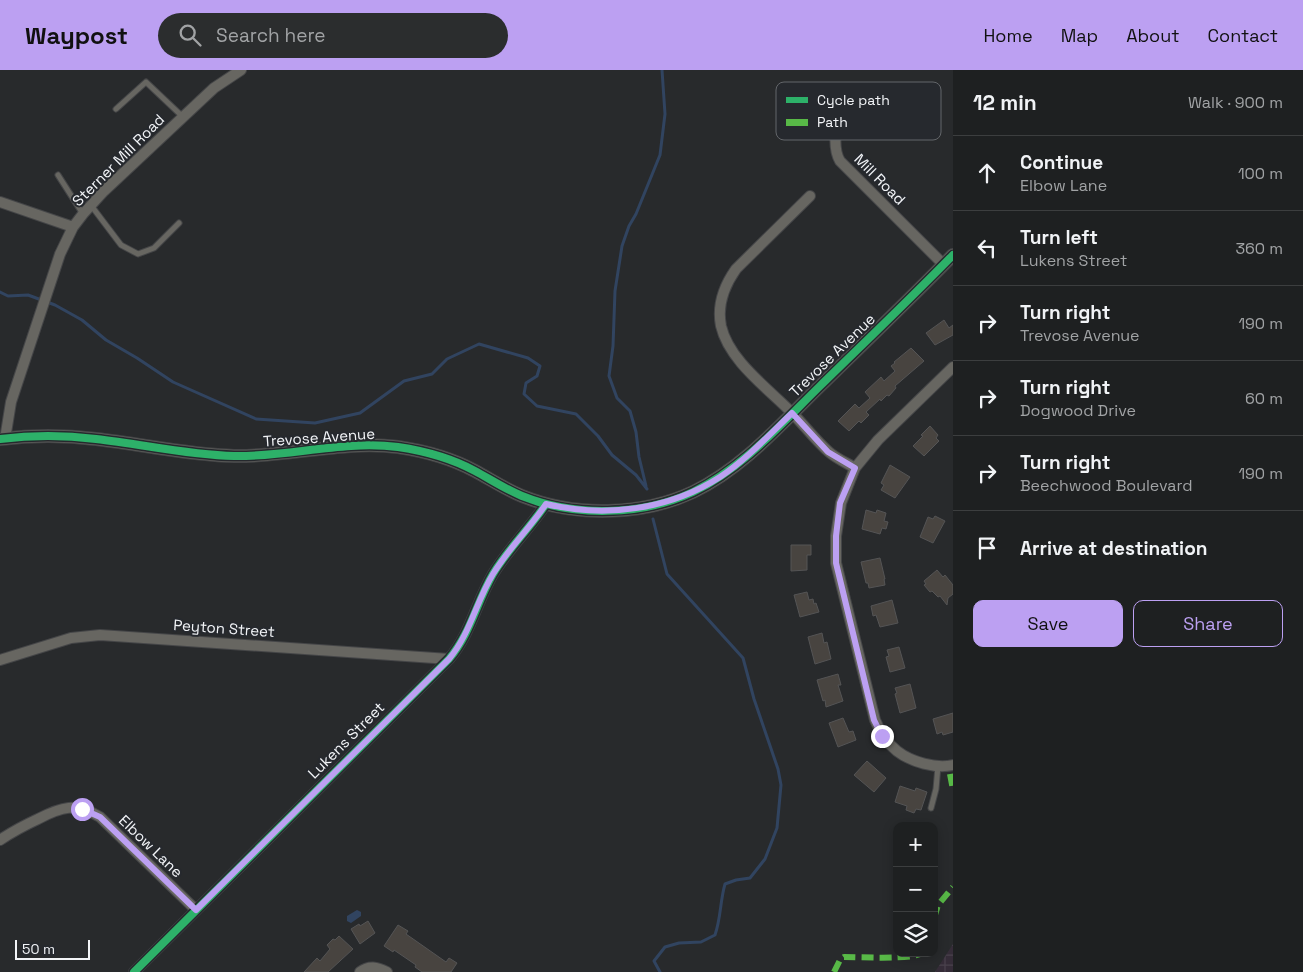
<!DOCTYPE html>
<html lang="en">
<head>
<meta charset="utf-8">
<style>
  :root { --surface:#1e2021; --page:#2b2d2e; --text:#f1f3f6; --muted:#a1a3a5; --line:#3c3e3f; --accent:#bca0f2 }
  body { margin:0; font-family:"Space Grotesk",sans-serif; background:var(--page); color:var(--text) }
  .controls { position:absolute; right:15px; bottom:15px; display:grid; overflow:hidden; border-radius:10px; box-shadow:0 2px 12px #0003 }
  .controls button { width:45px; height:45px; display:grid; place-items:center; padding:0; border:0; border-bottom:1px solid var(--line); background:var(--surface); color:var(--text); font:25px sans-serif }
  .scale { position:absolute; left:15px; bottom:12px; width:75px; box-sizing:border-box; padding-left:5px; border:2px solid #f2f4f7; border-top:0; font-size:14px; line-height:18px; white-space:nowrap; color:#f2f4f7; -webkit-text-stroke:4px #26292e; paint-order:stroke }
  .stop { position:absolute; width:15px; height:15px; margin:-11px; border:4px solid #bca0f2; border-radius:50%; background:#fff }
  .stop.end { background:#bca0f2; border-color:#fff; box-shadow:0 1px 5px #0008 }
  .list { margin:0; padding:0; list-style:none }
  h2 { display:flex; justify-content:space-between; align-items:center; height:65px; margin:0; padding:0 20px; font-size:21px }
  h2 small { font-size:16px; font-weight:400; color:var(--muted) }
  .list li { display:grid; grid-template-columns:32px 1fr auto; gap:15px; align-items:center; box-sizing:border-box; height:75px; padding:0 20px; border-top:1px solid var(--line) }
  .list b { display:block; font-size:19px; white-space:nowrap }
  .list p { margin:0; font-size:16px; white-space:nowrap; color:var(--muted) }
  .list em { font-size:16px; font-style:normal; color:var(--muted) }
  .actions { display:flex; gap:10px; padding:15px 20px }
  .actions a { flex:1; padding:11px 0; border:1px solid var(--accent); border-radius:10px; text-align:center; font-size:18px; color:var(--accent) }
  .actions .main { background:var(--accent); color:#111 }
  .icon { flex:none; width:28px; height:28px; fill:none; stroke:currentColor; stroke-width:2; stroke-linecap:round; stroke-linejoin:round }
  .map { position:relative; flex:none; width:953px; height:902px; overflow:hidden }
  header { display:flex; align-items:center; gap:30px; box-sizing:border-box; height:70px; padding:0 25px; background:var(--accent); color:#111 }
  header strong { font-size:24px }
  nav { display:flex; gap:28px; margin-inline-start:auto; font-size:18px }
  .search { width:350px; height:45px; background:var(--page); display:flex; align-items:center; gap:12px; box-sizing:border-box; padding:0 18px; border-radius:28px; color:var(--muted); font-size:19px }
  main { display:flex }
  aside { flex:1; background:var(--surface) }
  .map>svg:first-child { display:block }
  .industrial { fill:url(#industrial-grid) }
  .water { fill:#314460 }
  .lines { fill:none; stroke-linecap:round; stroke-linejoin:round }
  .stream { stroke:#314460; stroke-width:3 }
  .building { fill:#484440; stroke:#545455 }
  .service-casing { stroke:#454648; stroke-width:7 }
  .minor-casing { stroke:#454648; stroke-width:12 }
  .tertiary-casing { stroke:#454648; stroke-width:14 }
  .service { stroke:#676661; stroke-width:5 }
  .minor { stroke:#676661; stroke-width:10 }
  .tertiary { stroke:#676661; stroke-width:12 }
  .quiet { stroke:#58b947; stroke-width:6; stroke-dasharray:12 6; stroke-linecap:butt }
  .cycleway-casing { stroke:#26292e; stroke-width:11 }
  .cycleway { stroke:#2db169; stroke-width:8 }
  .route { stroke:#bca0f2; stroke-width:6 }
  .labels { text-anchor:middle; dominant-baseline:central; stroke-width:4; stroke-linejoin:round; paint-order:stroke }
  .street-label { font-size:15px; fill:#f2f4f7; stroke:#26292e }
  .key { fill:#26292e; stroke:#63666a; stroke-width:1 }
  .key-label { font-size:14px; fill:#f2f4f7 }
</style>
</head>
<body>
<header>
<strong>Waypost</strong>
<div class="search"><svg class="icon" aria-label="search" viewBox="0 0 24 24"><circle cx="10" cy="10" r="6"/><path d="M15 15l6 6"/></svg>Search here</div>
<nav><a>Home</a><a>Map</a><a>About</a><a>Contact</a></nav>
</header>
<main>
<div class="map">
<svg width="953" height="902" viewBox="0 0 953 902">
  <defs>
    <pattern id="industrial-grid" width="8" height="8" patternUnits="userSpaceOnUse" patternTransform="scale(1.25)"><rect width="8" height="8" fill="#352c38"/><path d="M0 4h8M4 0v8" fill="none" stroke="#49414c"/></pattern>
  </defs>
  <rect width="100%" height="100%" fill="#282a2c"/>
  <path class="industrial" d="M953,874V902H935Z"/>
  <path class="water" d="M357,840L361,842V846L351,853L347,851V846Z"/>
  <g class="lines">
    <path class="stream" d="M0,222L8,226L28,225L55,235L82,250L106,270L137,288L173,312L256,349L315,353L360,343L404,311L432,304L447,289L479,274L528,288L540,296L537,306L526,313L524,324L537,336L576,344L598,366L612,385L636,405L647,419
      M646,416L639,387L636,362L630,341L617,328L609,306L613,276L615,221L622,176L629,156L636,144L660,85L665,44L662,0
      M653,449L667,504L743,588L754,629L778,699L781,715L777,758L765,789L750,808L736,810L725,814C720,831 721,848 715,865L701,872L679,873L665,877L654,891L660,902"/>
  </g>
  <path class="building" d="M944,250L949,258L953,255V265L935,275L926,263Z
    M911,278L924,291L895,316L896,318L889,326L887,325L881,331L880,329L866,342L869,345L861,353L859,351L849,361L838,351L855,334L859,338L870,328L865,322L881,307L884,311L895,301L891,296L895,293L894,292Z
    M930,356L938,365L936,368L939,371L924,386L913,376L923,366L921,365Z
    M890,395L910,407L895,428L881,420L884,415L881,413Z
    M866,440L876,443L877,440L886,443L884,451L888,452L886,459L882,458L880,464L862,459Z
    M935,446L945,451L933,473L920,467L928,447L933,449Z
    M791,475H811V485H807V500L791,501Z
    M880,488L885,509H884L885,515L869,518L868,513H866L861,492Z
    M937,500L943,507L945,505L953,515V524L948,528L947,535L940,526L938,527L932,521L930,522L924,515L926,514L924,511Z
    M807,522L809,530L813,529L814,534L816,533L819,542L800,547L794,525Z
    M892,530L898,553L880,557L876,545L873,546L871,536Z
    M822,563L824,573L827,572L831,589L815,594L808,567Z
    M899,577L905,598L890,602L886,587L889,586L887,580Z
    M838,604L841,615H838L843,631L826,637L825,630L823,631L817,610Z
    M910,614L916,638L900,643L895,624L897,623L895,618Z
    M953,643V662L943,665L942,662L937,664L933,649Z
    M843,648L849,662L853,661L856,670L838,677L829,653Z
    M867,691L886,708L874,722L854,705Z
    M900,716L915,721L916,718L927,722L921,740L916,739L914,743L906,740L907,736L895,732Z
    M368,851L375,863L360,874L351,859L359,854L360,856Z
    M398,855L408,861L406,864L446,892L449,888L457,893L451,902H422L415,897L416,895L394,880L393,882L384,876Z
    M339,866L353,879L328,902H304L317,888L320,891L330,879L327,875L333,869L335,870Z"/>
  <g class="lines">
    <g class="service-casing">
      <path id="service" d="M116,39L146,12L183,47
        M58,105L83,144
        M90,134L121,175L138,184L154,178L179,153
        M931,738L936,719L938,696"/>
    </g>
    <g class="minor-casing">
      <path id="minor" d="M842,28C839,47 830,74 840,91L944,195
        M810,126L736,199C724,216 717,236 721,256C729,291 769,319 793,344C805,356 816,371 829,382C837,389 847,393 855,398
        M0,132L73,157
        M953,297L878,370L855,398L841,433L836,466V493L875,650C880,662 887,673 897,681C911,692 936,699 953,695
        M5,369L11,332L60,184L73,157L83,144L104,121L214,18L241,0
        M0,590L71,568L100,565L449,589
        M0,770C12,762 25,755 38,749C61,737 76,732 100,747L196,840
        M134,902L449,589C471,563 476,533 493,504C508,479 530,458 546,434
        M360,902C369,895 377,897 387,902"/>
    </g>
    <g class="tertiary-casing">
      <path id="tertiary" d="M0,369C32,365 64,365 96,369C142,374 187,385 234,386C289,387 343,370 398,377C425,381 451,388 475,401C490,409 505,419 522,426C574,447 642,446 693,422C743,398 781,354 820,316C864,273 909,230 953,185"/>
    </g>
    <use href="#service" class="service"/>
    <use href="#minor" class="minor"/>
    <use href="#tertiary" class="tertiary"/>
    <path class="quiet" d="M950,704L953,720
      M934,848L938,835L953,817
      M834,902L840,890L844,887C860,887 913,890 922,883"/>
    <g class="cycleway-casing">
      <path id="cycleway" d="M0,369C32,365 64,365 96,369C142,374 187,385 234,386C289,387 343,370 398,377C425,381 451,388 475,401C490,409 505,419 522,426C574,447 642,446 693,422C743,398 781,354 820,316C864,273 909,230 953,185
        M134,902L449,589C471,563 476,533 493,504C508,479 530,458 546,434"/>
    </g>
    <use href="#cycleway" class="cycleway"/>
  </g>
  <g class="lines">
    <path class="route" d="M82,739L100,747L196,840L449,589C470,564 476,532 493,504C508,479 530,458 546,434C605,448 669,440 720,407C747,389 769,365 792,343L828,382L855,398L840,433L836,466V493L874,650L882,666"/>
  </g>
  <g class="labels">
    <g class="street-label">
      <text transform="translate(118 90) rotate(-45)">Sterner Mill Road</text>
      <text transform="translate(880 109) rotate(45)">Mill Road</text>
      <text transform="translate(832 285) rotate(-44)">Trevose Avenue</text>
      <text transform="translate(319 367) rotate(-4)">Trevose Avenue</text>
      <text transform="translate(224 558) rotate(4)">Peyton Street</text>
      <text transform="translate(346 670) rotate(-45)">Lukens Street</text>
      <text transform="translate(151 776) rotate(44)">Elbow Lane</text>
    </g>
  </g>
  <rect x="776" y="12" width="165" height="58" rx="8" class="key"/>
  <rect x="786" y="27" width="22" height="6" fill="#2db169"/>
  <rect x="786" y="49" width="22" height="7" fill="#58b947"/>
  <g class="key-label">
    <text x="817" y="35">Cycle path</text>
    <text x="817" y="57">Path</text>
  </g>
</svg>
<div class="controls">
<button>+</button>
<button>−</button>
<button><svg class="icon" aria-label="layers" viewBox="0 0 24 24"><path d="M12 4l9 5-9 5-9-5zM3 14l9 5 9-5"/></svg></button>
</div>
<div class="scale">50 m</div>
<div class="stop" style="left:82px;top:739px"></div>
<div class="stop end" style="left:882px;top:666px"></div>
</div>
<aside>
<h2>12 min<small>Walk · 900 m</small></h2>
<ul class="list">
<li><svg class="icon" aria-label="ahead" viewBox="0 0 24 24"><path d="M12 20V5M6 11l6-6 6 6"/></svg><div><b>Continue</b><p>Elbow Lane</p></div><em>100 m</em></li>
<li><svg class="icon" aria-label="left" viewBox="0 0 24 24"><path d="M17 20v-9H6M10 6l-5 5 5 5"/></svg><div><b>Turn left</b><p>Lukens Street</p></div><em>360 m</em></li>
<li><svg class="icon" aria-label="right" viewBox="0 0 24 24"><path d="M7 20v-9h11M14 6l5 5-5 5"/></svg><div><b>Turn right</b><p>Trevose Avenue</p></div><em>190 m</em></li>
<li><svg class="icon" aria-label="right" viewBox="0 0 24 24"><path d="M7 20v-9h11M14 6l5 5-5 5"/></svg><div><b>Turn right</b><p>Dogwood Drive</p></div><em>60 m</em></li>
<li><svg class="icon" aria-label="right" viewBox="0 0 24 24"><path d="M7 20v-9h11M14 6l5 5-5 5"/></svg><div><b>Turn right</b><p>Beechwood Boulevard</p></div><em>190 m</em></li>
<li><svg class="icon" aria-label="arrive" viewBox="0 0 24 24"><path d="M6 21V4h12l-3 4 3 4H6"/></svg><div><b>Arrive at destination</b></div></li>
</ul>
<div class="actions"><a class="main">Save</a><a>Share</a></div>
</aside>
</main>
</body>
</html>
